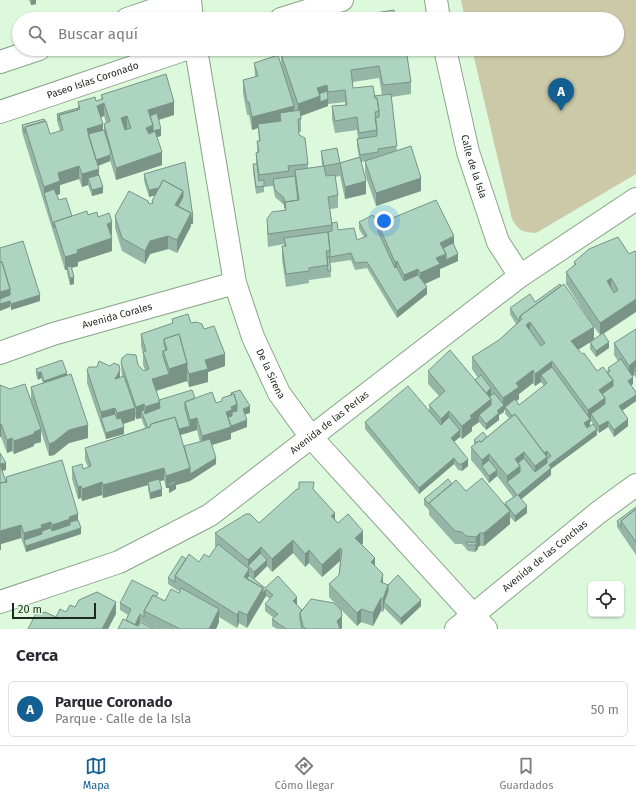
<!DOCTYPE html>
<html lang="es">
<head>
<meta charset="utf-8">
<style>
  :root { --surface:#fff; --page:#f2f2f3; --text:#2b2b33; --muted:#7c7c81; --line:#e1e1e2; --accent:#135f92 }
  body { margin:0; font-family:"Fira Sans",sans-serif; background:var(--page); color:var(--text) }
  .controls { position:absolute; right:12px; bottom:12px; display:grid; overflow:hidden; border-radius:6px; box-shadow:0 1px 3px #0004 }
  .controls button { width:36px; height:36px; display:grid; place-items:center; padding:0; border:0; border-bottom:1px solid var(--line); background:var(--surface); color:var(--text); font:20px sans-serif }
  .scale { position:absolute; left:12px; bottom:10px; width:84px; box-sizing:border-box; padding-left:4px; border:2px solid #1e281e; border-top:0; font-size:11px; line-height:14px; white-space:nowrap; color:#1e281e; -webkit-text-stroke:3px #ddf9dc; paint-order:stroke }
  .you { position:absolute; left:384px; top:221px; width:14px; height:14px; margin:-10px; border:3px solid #fff; border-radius:50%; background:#1a73e8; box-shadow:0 0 0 6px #1a73e833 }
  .badge { display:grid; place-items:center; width:26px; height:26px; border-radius:50%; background:var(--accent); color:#fff; font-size:13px; font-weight:700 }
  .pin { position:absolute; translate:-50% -33px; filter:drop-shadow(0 1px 2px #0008) }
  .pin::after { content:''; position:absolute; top:21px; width:14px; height:12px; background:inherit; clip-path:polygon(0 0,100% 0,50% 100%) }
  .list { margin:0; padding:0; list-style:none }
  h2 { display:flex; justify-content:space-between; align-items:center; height:52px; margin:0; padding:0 16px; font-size:17px }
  h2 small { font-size:13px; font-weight:400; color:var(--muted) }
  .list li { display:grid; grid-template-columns:26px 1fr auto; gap:12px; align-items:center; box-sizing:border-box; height:56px; margin:0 8px 8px; padding:0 8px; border:1px solid var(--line); border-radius:6px }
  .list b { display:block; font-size:15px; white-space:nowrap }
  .list p { margin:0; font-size:13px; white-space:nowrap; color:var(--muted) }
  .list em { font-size:13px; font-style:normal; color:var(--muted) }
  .icon { flex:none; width:22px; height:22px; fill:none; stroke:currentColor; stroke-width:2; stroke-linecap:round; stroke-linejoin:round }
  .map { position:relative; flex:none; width:636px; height:629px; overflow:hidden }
  .search { position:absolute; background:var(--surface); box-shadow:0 1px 3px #0004; left:12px; right:12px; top:12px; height:44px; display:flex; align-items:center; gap:10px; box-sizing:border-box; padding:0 14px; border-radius:22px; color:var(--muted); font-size:15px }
  .sheet { height:116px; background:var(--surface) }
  nav { display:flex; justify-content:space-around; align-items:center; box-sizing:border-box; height:56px; border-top:1px solid var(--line); background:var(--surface); font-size:11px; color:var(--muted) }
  nav a { display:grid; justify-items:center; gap:2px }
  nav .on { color:var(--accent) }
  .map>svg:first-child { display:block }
  .green { fill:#cbc9a8 }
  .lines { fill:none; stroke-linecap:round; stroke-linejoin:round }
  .street-casing { stroke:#89a288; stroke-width:24 }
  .secondary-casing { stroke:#89a288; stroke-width:24 }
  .street { stroke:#fff; stroke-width:22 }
  .secondary { stroke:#fff; stroke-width:22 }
  .wall { fill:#95b5a6; fill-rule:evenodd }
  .shaded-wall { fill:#799487 }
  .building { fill:#add3c1; stroke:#799487; fill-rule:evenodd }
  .labels { text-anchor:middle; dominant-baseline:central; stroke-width:3.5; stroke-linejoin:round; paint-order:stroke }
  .street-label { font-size:10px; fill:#1e281e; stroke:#ddf9dc }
</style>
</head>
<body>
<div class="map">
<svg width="636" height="629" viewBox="0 0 636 629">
  <rect width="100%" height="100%" fill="#ddf9dc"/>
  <path class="green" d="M461,0H636V174L536,233C522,232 519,231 512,219L472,49H617V19H465Z"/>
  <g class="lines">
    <g class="street-casing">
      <g id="street">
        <path d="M190,0L192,19"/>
        <path d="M436,0L439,19"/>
        <path id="s1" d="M196,49L235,283L253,337L279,393L311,437L486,629"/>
        <path id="s2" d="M445,49L468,152L498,242L520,276"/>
        <path id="s3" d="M0,353L53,334L235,283"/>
        <path id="s4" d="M0,602L119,562L210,515L520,276L636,199"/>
        <path id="s5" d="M456,629L599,512L636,485"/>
      </g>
    </g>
    <g class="secondary-casing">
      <g id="secondary">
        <path d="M127,19L183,0"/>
        <path d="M281,19L342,0"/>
        <path d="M0,62L39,49"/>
        <path id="s6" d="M0,112L186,49"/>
      </g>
    </g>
    <use href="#street" class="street"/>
    <use href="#secondary" class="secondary"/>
  </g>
  <path class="wall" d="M29,0H36V4L31,5Z
    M319,49H406L411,82V94L391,97L397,151L421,191L376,206L365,174V161H366L361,162L366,194L345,199L340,176V163L359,157L357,146V139H358L357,130L335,133L332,119V106L345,105V102L328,104V106L301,116V132H299V135L308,164V168L322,166L321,151L340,163V176L335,177L338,195V208L330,209L332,223L338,230L357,240L364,237L359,229V222L379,224L454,246L458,261L440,269V277L425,284L427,294L397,318L367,268L355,270L351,260L330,263L331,277L309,280V283L286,287L282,259V246H284V244L268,247L267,232V219L285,211L284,205L275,197L273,186L264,187V192L256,194L253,171V164H256V153L257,152V141H259L258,128L252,130L249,115H247L243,93V80L255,77L254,63L281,65V54L307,55L319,50ZM379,78L382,95L374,96L353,88V82Z
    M101,95L174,115L159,120L161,136L157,137L162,165L116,180L110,160V161L98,166L99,175L103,193L92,196L88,185L82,187L79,179L60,185V194L57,195L59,200L72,216L88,215L98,217L112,235H111L112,251L78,262V266L72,268L74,284L70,285L67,273V270H65L22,132V125L45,121L50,134L60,131L57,121V114L78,108V102L96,101L101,99ZM104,116L106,123L104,124V130H103L101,117Z
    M144,174L193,224H191V226L177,253L168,249L150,254L145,264L122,251L115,228V216L152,203V201L155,195L149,197L144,181Z
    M0,248L40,301L11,310Z
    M635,251L604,334L609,348L596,357L590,349V342L578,350L597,371L607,373L608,368L618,361L614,355V343L636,329V378L634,375L632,376L633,384L631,385L636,392V401L622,411L628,426L614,437L608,427L599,433L591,421L590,422V426L587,428L597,435L551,469V475L521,499L527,513L515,522L510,517V524L484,546H480L478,547V549L475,552L468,551L462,544H455L429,515V510L424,505V499L452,484L466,491L505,505V503L513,497L497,476L489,483L482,473L471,460V447L474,445V440L487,437L509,418L505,414V409L504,411V412L499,415V420L486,430L479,422L472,427V431L462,439L460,437L454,442L468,466L462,471L458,470L454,464L419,494L365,429V422L429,410V405L439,396L428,384V371L475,380L478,378L472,369V357L499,340L516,324L510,314V308L535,302L594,327L566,284V272L574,265V262L629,254ZM594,327L600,335L594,339ZM541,382L544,386L519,405L517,401L519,399V394L533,383L535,386Z
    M172,319L191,323L204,329L225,366L208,372V382L189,387L187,381L156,391L159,400L195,398L216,403L222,402V398L231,395V393L250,413L245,414L247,427L231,433V439L212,445L216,464L190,481L176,485V489L169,493V488H166L164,480L160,481L162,496L150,499L148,489V485L103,498L102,495L82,501L81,498L78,499L72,479V467L83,469L88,467L85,460V448L145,428L141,418L136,419L135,416V420L123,424L124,434L106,439L87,383V370L120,377H122L121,363L138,365L144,371L145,370L143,365V354L141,346V334L172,324ZM197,430L200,442L184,446L180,435Z
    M36,369L67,375L88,438L69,443L54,455L49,456L41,431V442L34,444V446L14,454L12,451L7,453L1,437H0V385L35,412L31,400V387L43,383L41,378L38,380L36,375Z
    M0,453L6,470L2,471L6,482V477L78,520L81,534L26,552L21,538L1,544V550H0Z
    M314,490L338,523L363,543L362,544L375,566L383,583L421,606L401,625L384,608L383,612L381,611L373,626L361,622L357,626L329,597V584L339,575L340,561L322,577L309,563L305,567L293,553L272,572L267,566L254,579L249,574V575L265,588L297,604H296L302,610L342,628V629H277L272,626V619L274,618L265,611V604L270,599L266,596L263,601L247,628L239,623L237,628L219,617V622L216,629H155L140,621L138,625L126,620L128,615L120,610V603L158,598L165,601L179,593L180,592L168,584V578L186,559L199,562L209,557L216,547L215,546V533L259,523Z
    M636,507V555L617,527V521Z"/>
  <path class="shaded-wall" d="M31,0H36V4L31,5Z
    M327,85V98L328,99V106L298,117V104L317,88Z
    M174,102V115L150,122L148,110Z
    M104,103V116L97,119V106Z
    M294,106V119L280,113V123L258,124V128L252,130V117Z
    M127,116V129L121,131V118Z
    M103,124V137L87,135V129Z
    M153,125L161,129V136L146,140V128Z
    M162,152V165L116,180V168Z
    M110,155V161L95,167V160Z
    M79,166V179L60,185V194L45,199L44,193V187L58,173Z
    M99,169V181L88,178V185L82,187V174Z
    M421,178V191L376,206V193Z
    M366,181V194L345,199V187Z
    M163,186V193L149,197V190Z
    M103,187V193L92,196V190Z
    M183,191V203L175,211V205Z
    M191,213L193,217V224H191V226L177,253V240Z
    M112,222V235L107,236V224Z
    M168,236V249L150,254L145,264V251L150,241Z
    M454,236V249H440V243Z
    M112,238V251L78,262V266L67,269V267V270H65V257L77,250Z
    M446,254H458V261L440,269V277L420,286V273L436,258Z
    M397,261V273L395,275V262Z
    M418,269V281L404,288V275Z
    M74,277V284L70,285V278Z
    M611,278V291L607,281Z
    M427,287V294L397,318V311Z
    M10,289V307L0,311V292Z
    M40,295V301L11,310V304Z
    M636,299V312L600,336V323Z
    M530,322V335L526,325Z
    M594,327V340L571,354V341Z
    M609,342V348L596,357V351Z
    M225,354V366L208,372V382L189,387V374L205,360Z
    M636,360V372L634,368V375L629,378V366Z
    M552,361V374L541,375V382L535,386V374Z
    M187,363V381L152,392V379L169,374V369Z
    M120,370V383L115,379Z
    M533,370V383L519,394V399L506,409L505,407V409L504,411V412L499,415V420L486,430V424L497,411L503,406V398L516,383Z
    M41,372V378L38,380V373Z
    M67,373V380L44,387V381Z
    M633,377V384L628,387V381Z
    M613,380V393L605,410L591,414V421L590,422V426L584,430V423L588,421V410L599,390Z
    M491,388V395L483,402V395Z
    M636,395V401L619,413V406Z
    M491,399V412L479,415V422L472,427V431L462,439V426L470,416Z
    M160,402V415L145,420V407Z
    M144,404V417L141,411V418L136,419V407Z
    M237,404V417L228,424L226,412L231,407Z
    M250,406V413L243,415V409Z
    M115,408V420L101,418V425V412Z
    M135,408V420L117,426V413Z
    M449,411V424L441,431V419Z
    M197,418V430L177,436V429L190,426V420Z
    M628,419V426L614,437V430Z
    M247,420V427L231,433V439L202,448V436Z
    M608,421V427L599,433V426Z
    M0,424H1V437H0Z
    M88,425V438L69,443L54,455L49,456V444L69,430Z
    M124,427V434L106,439V433Z
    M41,429V442L34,444V446L14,454V441Z
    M597,429V435L551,469V475L518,502V495L549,465Z
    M460,430V437L451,444V438Z
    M12,438V451L7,453V440Z
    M547,451V469L535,479V466L541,455Z
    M524,452V465L520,478L507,482V476L515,459Z
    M489,454V466H482V460Z
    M216,458V464L190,481L176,485V489L169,493V484V488H166V476Z
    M454,458V464L419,494V488Z
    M468,459V466L462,471V464Z
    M6,463V470L0,471V464Z
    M164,468V480L149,485L148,482V485L103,498V485Z
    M497,470V476L489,483V476Z
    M102,482V495L82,501V489Z
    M81,486V498L78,499V487Z
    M162,489V496L150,499V493Z
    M527,506V513L515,522V516Z
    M510,511V524L484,546V533Z
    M335,513V525L331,516Z
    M78,514V526L81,528V534L26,552V546L24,540V533L41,525L51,522V535L52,537V525L69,517Z
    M21,525V538L1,544V550H0V531Z
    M363,531V543L355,550V538Z
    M480,533V546L478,547V549L475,552L476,537Z
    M293,540V553L272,572V559Z
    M261,547V560L248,566V572L249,569V582L244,577L248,572V560Z
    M340,548V561L322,577V565Z
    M309,550V563L305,567V554Z
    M375,558V571L371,562Z
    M267,560V566L254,579V572Z
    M383,574V587L381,582Z
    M388,585V597L384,602V608L383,612V599Z
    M263,588L266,589V596L263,601L247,628V615Z
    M297,597V604L293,608V601Z
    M381,598V611L373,626V613Z
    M421,600V606L401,625V618Z
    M116,602V614L108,629H102Z
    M219,609V622L216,629H209Z
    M361,609V622L357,626V613Z
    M239,611V623L237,628V615Z
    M140,614V621L137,629L135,625Z
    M342,616V628L337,629V621Z"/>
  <path class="building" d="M394,10L395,19H358L369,17V14Z
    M294,49H304L307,55L321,50V49H406L411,82L383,85L379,66L351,70L353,88L373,86L375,98H377L379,111L375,112L377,130L359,133L357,117L335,121L332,106L347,105L345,90L328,92L327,85L317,88L320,96L298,104L281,54Z
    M278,55L294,106L252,117L249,102H247L243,80L258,76L254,63Z
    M166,74L174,102L148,110L153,125L146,128L149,134L155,131L162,152L116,168L104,124L110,121L104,103L97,106L103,124L87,129L99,169L82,174L79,166L58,173L60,181L44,187L25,127L46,121L50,134L63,130L59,115L80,109L78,102L95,97L96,101L103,99L101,95ZM127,116L131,128L125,130L121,118Z
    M327,91L328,99L320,102V96L319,94Z
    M391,94L397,146L378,149V152L360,155L357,139L377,136V130L375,118L379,117V111L377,98H375L374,96Z
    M78,108V110L59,115V121L57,114Z
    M300,110L301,119H298L299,135L305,138L308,164L288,166L289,171L259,175L256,153L259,152L257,141H260L258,124L281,121L280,113Z
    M157,113L161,129L153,131V125L150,116Z
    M44,119L45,121L25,127V133L22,125Z
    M104,130L111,152L110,155L96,160L88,134Z
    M411,146L421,178L376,193L365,161Z
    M337,148L340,163L324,166L326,176L335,175L338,195L328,197L332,225L268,234L267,219L272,212L286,210L285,202L299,200L295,170L324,166L321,151Z
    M360,157L366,181L345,187L340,163Z
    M185,162L193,217L191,218V213L178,206L183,197V191L163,180L159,188L149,190L144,174Z
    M253,164H257L259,181L264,180V186L256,187Z
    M99,175L103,187L92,190L88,178Z
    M295,176L298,200L285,202V208L284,198L275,190L273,179Z
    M163,180L183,191L175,205L191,213L177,240L168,236L150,241L145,251L122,238L115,216L129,191L148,201L149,204L153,203L152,201Z
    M54,189L59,200L66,198L72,216L54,222V228L44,193Z
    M436,200L454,236L440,243L446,254L436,258L440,264L420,273L418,269L404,275L397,261L395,262L378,224Z
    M87,211L88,215L97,212L98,217L109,213L112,222L107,224L112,238L77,250L78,253L65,257L54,222Z
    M373,215L379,224L378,231L395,268L397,267L404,281L418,275L427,287L397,311L367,262L355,263L351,253L330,257V251L328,232L332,231V223L337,222L338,230L354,228L357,240L367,236L359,222Z
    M328,232L330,251H326L328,265L309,268V271L286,274L282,246H286L284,238Z
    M618,237L629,254L635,251L636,252V299L600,323L566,272L576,264L574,262L589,249ZM611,278L618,290L614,293L607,281Z
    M23,241L40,295L11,304L10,301L0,304V299L10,295V289L2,262H0V248Z
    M453,243L458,254L446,260V254L443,248Z
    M327,257H329L331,271H328Z
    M0,262H2L10,289L0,292Z
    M71,266L74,277L70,278L67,267Z
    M560,284L561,286L520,316L519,321L510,308L530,294L535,302Z
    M564,284L594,327L571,341L582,354L584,353L597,371L603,367L613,380L599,390L605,398L588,410L552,361L535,374L533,370L516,383L519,387L503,398L472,357L499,340L522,319L520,316ZM530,322L545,343L541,346L526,325Z
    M188,314L191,323L196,322L202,324L204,329L214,326L225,354L205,360L208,369L189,374L187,368V363L179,334L164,339V344L166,350L163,351V356L169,374L152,379L160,402L145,407L144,404L136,407L121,363L122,358L127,354L136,355L138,365L144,371L149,369L143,352L146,351L141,334L173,323L172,319Z
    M636,329V360L629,366L614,343Z
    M603,333L609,342L596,351L590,342Z
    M179,334L187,363L169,369L163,351L167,350L164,339Z
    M450,350L491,399L470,416L472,418L462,426L449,411L441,419L429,405L445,391L428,371Z
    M621,359L633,377L628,381L636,392V395L619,406L628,419L614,430L608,421L599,426L591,414L605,404V398L602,394L613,386V380L607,373L610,371L608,368Z
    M62,360L67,373L44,381L41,372L38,373L36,369Z
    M99,361L110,366L114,363L119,365L120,370L115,379L124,376L135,408L117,413L115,408L101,412L87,370L89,367H97Z
    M552,367L590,419L584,423L587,428L593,424L597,429L549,465L551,468L518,495L527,506L515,516L505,503L517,495L507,482L520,472V466L518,463L524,458L535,472L547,463V459L551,456L547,451L544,453L515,414L512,416L505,407L515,399L519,405L547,383L541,375Z
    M636,367V372L634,368Z
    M71,374L88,425L69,430L54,442L49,444L31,387Z
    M481,375L491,388L486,393L475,380Z
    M25,384L41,429L34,432V434L14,441L12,438L7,440L1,424H0V385L10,389Z
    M408,386L441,425L449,417L460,430L451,438L468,459L462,464H458L454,458L419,488L365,422Z
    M192,390L195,398L185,402V408L190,426L179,429L175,417L151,424L150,427L148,428L141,411L144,410L145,414L160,408L159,400Z
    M240,390L250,406L243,409L247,420L231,426L228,417L232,416V412L237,411V404L234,394L231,395V393Z
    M212,392L216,403L222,401V398L234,394L237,404L231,407L232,410L226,412L231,427L202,436L197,418L190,420L185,402Z
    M494,393L504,405L497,411L499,413L486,424L479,415L491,405V399L489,397Z
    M115,414L117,419L121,418L124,427L106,433L101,418Z
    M515,414L547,457L535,466L524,452L515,459L520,466L507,476L489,454L482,460L471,447L479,441L481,442Z
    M175,417L190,468L166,476L164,468L103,485L102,482L82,489L81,486L78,487L72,467L82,464L83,469L91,466L85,448L150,427L151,424Z
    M483,432L487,437L481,442L479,441L477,443L474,440Z
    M210,439L216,458L190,474V468L184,446Z
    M0,453L6,463L0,464L6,482L0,483Z
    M62,460L78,514L69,517L70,519L52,525L51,522L41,525L42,528L24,533L21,525L0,531V483L7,482L6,477Z
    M489,460L497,470L489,476L482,466Z
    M482,478L510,511L484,533H480L476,537L466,536L462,532L455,531L429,503L456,480L466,491Z
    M159,479L162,489L150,493L148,482Z
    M448,479L452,484L429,503V504L424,499Z
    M175,481L176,482L169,486V484Z
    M299,482H314L313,489L335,513L331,516L338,523L348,514L363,531L355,538L375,558L371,562L383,574L381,582L388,585L383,599L381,598L373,613L361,609L357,613L329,584L339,575L342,550L340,548L322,565L309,550L305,554L293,540L272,559L261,547L248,560L215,533L246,514H250L259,523L297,489H299Z
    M636,507V509L621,521V527L617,521Z
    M636,509V542L621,521Z
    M78,520L81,528L26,546L24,540L42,534V531L51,528L52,531L70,525V522Z
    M466,542L478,543L475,545H468Z
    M218,544L249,569L244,577L263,588L247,615L239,611L237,615L175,576L189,554L199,562L204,554L209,557Z
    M261,553L267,560L254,572L248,566Z
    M182,556L186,559L175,576V582L168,578Z
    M249,575L265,588L278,576L297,597L293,601L302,610L300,613V619L302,629H286L272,619L278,614L265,604L273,595L266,589L263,594V588L247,579Z
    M398,575L421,600L401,618L384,602L388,591V585Z
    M132,580L158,593L156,597L153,595L144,611V617L140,614L135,625L126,620L131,609L120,603Z
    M181,588L219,609L209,629H180L144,611L153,595L165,601L171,589L179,593Z
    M97,592L116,602L102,629H28L35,615L45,612L56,617L60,609L66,612L70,605L75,607L79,600Z
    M311,599L334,603L341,610L342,616L337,621L340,629H306L303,626L300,613Z
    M123,619L138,626L140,622L154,629H118Z"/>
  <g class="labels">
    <g class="street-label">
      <text stroke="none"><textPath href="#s6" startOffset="98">Paseo Islas Coronado</textPath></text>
      <text stroke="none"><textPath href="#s2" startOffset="121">Calle de la Isla</textPath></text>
      <text stroke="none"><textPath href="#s3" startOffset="123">Avenida Corales</textPath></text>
      <text stroke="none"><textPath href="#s1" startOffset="335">De la Sirena</textPath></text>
      <text stroke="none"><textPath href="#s4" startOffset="379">Avenida de las Perlas</textPath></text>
      <text stroke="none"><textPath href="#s5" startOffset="115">Avenida de las Conchas</textPath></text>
    </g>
  </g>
</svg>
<div class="controls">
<button><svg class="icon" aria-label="locate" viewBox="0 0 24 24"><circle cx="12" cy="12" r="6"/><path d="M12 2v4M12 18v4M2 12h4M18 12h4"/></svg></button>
</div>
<div class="scale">20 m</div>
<div class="you"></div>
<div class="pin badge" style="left:561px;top:111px">A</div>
<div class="search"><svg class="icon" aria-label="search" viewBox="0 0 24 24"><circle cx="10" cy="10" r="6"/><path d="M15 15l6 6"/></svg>Buscar aquí</div>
</div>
<section class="sheet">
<h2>Cerca<small></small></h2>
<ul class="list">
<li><span class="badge">A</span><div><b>Parque Coronado</b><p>Parque · Calle de la Isla</p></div><em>50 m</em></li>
</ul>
</section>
<nav>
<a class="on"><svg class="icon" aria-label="map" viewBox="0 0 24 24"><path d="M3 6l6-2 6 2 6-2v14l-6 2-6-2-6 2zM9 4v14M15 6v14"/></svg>Mapa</a>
<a><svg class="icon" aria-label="directions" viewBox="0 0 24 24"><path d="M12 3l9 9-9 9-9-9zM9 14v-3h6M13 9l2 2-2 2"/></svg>Cómo llegar</a>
<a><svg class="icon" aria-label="saved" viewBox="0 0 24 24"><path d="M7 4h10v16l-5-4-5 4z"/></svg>Guardados</a>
</nav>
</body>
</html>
